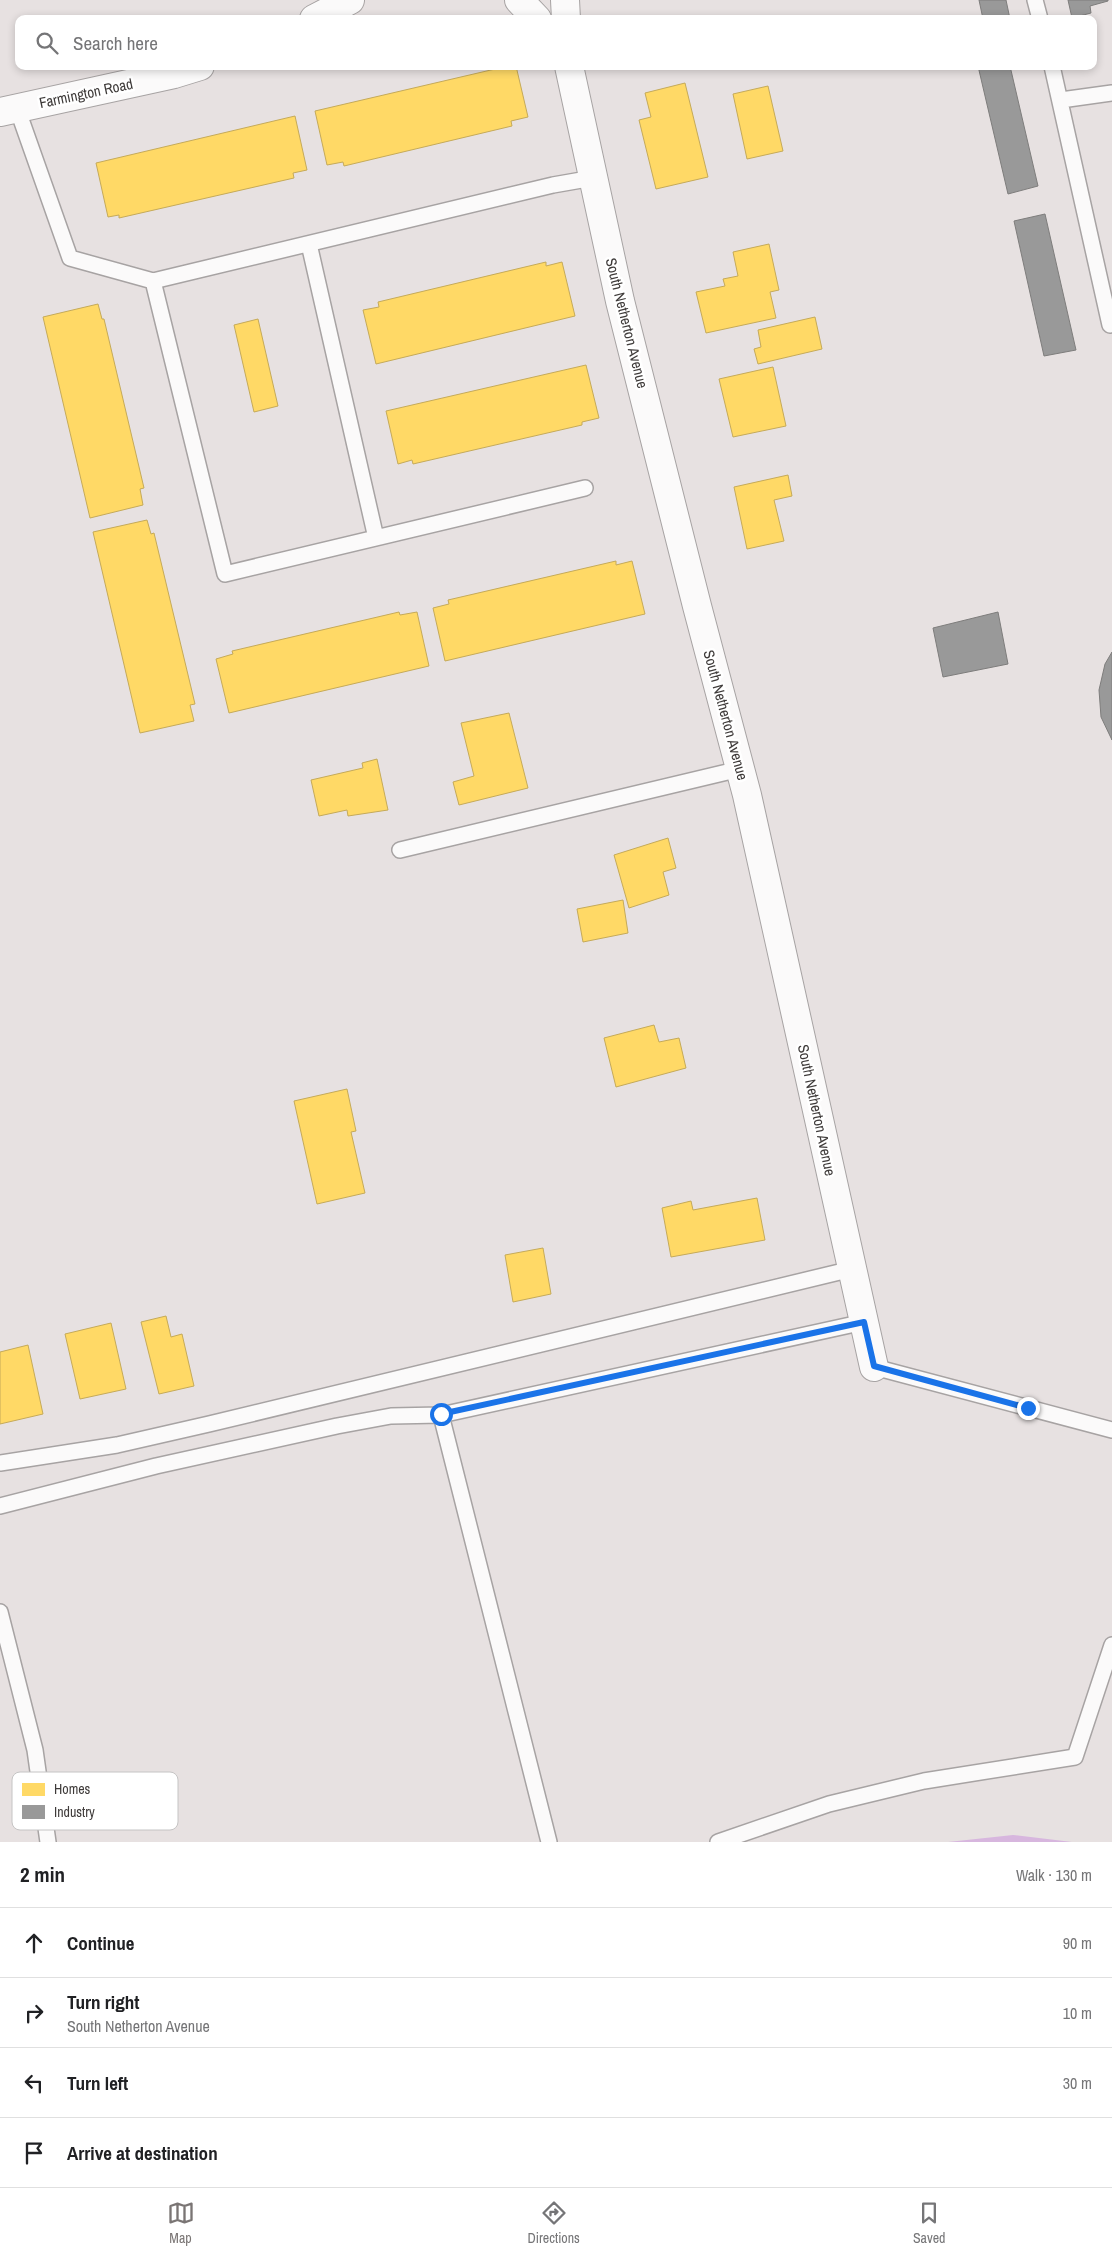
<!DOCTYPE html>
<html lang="en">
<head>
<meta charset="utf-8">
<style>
  :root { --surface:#fff; --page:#f2f2f2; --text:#202124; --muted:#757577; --line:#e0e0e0; --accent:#7a7574 }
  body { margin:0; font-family:"Archivo Narrow",sans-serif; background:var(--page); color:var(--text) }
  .stop { position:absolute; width:15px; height:15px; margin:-11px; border:4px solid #1a73e8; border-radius:50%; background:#fff }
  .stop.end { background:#1a73e8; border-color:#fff; box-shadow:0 1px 5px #0008 }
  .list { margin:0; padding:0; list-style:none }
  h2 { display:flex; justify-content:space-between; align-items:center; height:65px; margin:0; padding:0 20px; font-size:21px }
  h2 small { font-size:16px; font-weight:400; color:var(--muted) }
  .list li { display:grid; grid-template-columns:32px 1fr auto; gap:15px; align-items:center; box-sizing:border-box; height:70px; padding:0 20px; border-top:1px solid var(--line) }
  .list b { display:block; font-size:19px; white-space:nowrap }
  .list p { margin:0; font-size:16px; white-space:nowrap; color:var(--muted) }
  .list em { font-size:16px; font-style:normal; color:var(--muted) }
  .icon { flex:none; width:28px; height:28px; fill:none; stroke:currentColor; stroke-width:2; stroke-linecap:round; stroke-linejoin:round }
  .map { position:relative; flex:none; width:1112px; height:1842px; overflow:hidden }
  .search { position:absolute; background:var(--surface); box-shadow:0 2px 8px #0003; left:15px; right:15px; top:15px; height:55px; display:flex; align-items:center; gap:12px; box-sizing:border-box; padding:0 18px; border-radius:10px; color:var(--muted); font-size:19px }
  .sheet { height:345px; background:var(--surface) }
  nav { display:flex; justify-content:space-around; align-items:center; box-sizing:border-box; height:70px; border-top:1px solid var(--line); background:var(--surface); font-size:14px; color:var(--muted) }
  nav a { display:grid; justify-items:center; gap:2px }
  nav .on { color:var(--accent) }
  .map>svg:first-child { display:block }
  .water { fill:#d7b6de }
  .homes { fill:#ffd966; stroke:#c5aa59 }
  .industry { fill:#999; stroke:#7e7d7c }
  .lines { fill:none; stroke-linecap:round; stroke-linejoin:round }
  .lane-casing { stroke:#a7a3a3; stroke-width:18 }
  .street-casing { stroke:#a7a3a3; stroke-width:30 }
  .secondary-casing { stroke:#a7a3a3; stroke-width:30 }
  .lane { stroke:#fbfafa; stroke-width:15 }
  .street { stroke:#fbfafa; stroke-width:28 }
  .secondary { stroke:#fbfafa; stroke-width:28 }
  .route { stroke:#1a73e8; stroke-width:6 }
  .labels { text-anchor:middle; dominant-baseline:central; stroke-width:5; stroke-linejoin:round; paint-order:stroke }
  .street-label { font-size:15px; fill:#3f3b3a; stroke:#fff }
  .key { fill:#fff; stroke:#c5c4c4; stroke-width:1 }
  .key-label { font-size:14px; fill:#3f3b3a }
</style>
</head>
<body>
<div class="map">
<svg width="1112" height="1842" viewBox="0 0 1112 1842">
  <rect width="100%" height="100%" fill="#e7e1e1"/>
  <path class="water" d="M1013,1835L1072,1842H948Z"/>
  <path class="homes" d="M508,66H516L528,117L511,121L512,126L344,166L343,162L327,165L315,111Z
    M685,83L708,177L656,189L639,120L651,117L645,93Z
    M768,86L783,151L747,159L733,94Z
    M295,116L307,170L293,173L294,178L119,218V215L108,217L96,163Z
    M769,244L779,290L770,292L776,318L706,333L696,292L725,286L723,279L738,276L733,252Z
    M546,262V266L562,262L575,316L376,364L363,310L379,307L378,302Z
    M98,304L102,319H104L144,488L140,489L143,505L90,518L43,317Z
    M815,317L822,349L758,364L754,349L761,347L758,330Z
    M258,319L278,406L254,412L234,325Z
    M586,365L599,418L582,422V425L413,464L412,460L398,464L386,411Z
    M773,367L786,426L733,437L719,379Z
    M788,475L792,496L774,500L784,541L747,549L734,487Z
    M147,520L151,534L154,533L195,704L190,705L194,721L140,733L93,532Z
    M616,561V565L632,561L645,614L445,661L433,608L449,604L448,600Z
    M399,612L400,615L417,612L429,666L229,713L216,659L233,654L232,651Z
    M509,713L528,788L459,805L453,782L474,776L461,723Z
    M377,759L388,810L348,816L347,810L319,816L311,780L363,768L362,763Z
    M668,838L676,868L663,872L669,895L629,908L614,855Z
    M623,900L628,933L583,942L577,909Z
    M654,1025L659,1042L679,1038L686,1068L616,1087L604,1038Z
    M347,1089L356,1131L351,1132L365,1193L317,1204L294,1101Z
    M757,1198L765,1240L671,1257L662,1208L691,1201L693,1210Z
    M543,1248L551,1294L513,1302L505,1255Z
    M166,1316L171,1337L182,1334L194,1386L159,1394L141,1322Z
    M111,1323L126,1389L80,1399L65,1334Z
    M28,1345L43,1414L0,1424V1352Z"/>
  <path class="industry" d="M979,0H1006L1010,19H983Z
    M1068,0H1108V1L1090,6L1091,13L1072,18Z
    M978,66H1010L1038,186L1008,194Z
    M1045,214L1076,350L1044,356L1014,221Z
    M998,612L1008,664L943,677L933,628Z
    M1112,652V740L1101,717L1099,690L1105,664Z"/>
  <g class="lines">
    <g class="lane-casing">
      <path id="lane" d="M1035,0L1040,19
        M1052,66L1110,325
        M1061,100L1112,93
        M17,108L70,258L153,281L553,185L593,178
        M309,244L376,538
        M153,281L225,574L585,488
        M400,850L740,769
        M874,1367L1112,1430
        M0,1463L117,1445L209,1424L852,1269
        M0,1506L156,1466L337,1426L391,1416L441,1415
        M0,1612L35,1750L48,1842
        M549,1842L441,1415L864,1322
        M718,1842L829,1804L924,1781L1075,1757L1112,1645"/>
    </g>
    <g class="street-casing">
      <path id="street" d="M565,0L566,19
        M569,66L620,301L697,606L747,795L874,1367"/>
    </g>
    <g class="secondary-casing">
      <path id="secondary" d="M519,0L537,19
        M314,19L350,0
        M0,112L174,74L200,66"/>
    </g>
    <use href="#lane" class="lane"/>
    <use href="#street" class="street"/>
    <use href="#secondary" class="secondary"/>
  </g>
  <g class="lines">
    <path class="route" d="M441,1414L864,1322L874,1366L1028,1408"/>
  </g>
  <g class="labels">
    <g class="street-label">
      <text transform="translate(86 93) rotate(-12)">Farmington Road</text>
      <text transform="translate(627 323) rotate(76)">South Netherton Avenue</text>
      <text transform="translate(726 715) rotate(75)">South Netherton Avenue</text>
      <text transform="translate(817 1110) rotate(78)">South Netherton Avenue</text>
    </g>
  </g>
  <rect x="12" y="1772" width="166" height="58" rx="8" class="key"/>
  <rect x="22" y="1783" width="23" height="13" fill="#ffd966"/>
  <rect x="22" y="1805" width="23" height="14" fill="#999"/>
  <g class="key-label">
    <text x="54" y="1794">Homes</text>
    <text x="54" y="1817">Industry</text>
  </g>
</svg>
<div class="stop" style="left:441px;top:1414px"></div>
<div class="stop end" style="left:1028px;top:1408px"></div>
<div class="search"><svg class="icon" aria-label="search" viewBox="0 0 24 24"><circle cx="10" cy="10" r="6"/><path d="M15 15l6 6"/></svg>Search here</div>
</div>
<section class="sheet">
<h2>2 min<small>Walk · 130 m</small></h2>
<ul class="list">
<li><svg class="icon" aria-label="ahead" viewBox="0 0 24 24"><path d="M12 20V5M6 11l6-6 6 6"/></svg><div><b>Continue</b></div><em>90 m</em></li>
<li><svg class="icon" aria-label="right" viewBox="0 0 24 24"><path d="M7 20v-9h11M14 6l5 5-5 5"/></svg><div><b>Turn right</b><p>South Netherton Avenue</p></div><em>10 m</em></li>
<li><svg class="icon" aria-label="left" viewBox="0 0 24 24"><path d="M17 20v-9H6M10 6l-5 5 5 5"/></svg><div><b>Turn left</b></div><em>30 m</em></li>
<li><svg class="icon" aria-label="arrive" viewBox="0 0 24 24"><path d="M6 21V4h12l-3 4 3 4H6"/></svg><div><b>Arrive at destination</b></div></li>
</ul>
</section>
<nav>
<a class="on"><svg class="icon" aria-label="map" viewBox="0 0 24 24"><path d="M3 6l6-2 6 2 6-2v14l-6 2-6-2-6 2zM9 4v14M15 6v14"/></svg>Map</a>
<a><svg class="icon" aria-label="directions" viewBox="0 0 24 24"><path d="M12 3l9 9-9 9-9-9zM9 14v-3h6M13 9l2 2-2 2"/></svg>Directions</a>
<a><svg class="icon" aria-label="saved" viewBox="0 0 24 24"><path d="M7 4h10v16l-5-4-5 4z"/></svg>Saved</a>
</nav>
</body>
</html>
